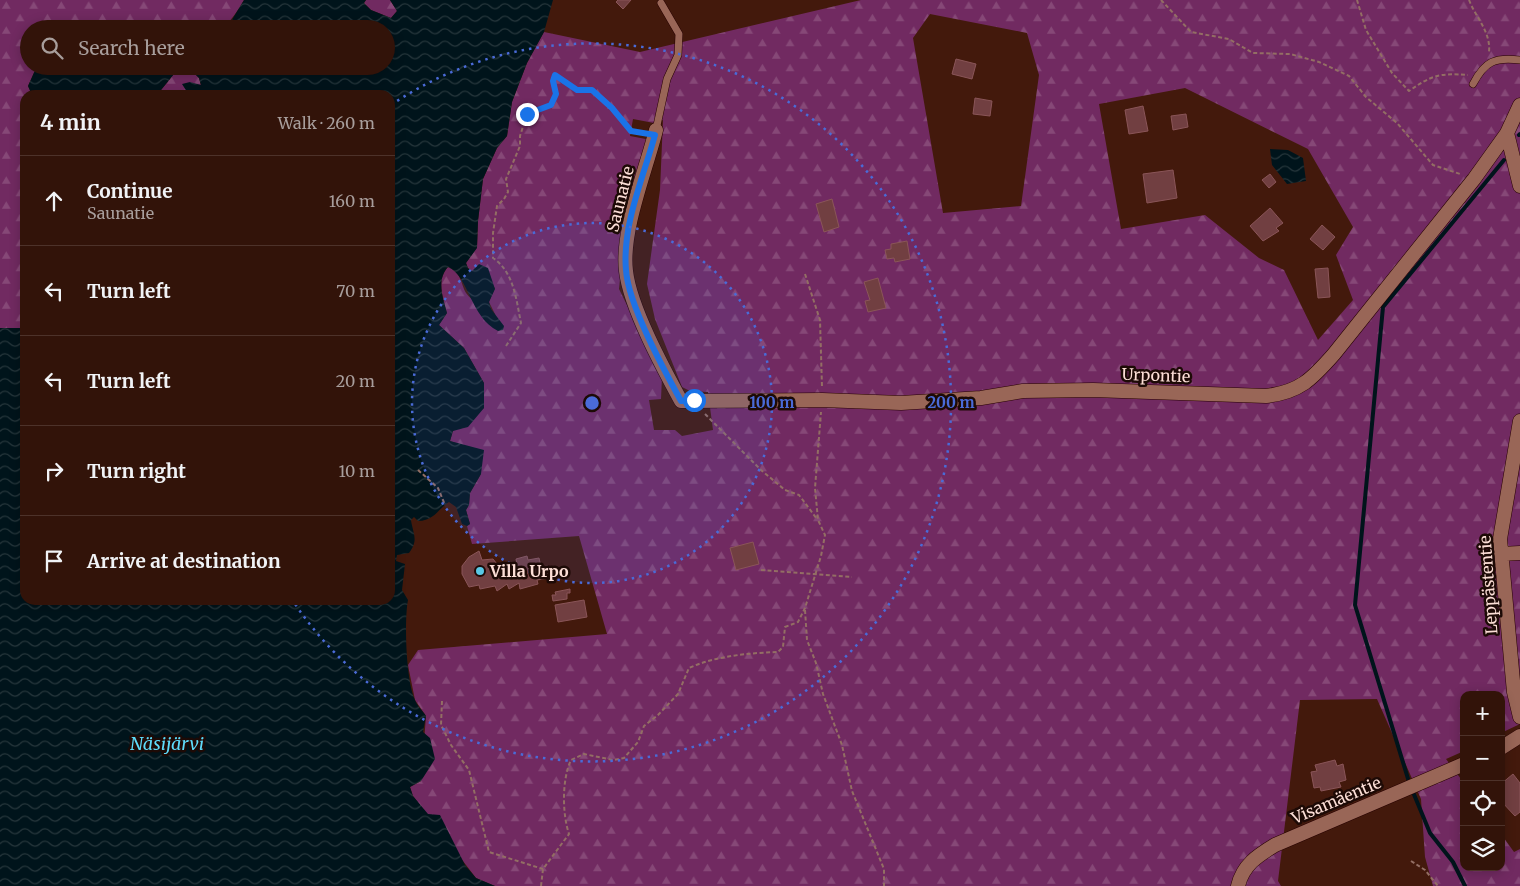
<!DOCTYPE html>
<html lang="en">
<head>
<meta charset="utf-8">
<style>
  :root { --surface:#321309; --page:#3d2017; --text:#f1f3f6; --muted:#a89e9c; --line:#4d322a }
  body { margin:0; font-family:Merriweather,serif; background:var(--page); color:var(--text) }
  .controls { position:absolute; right:15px; bottom:15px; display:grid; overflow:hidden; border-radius:10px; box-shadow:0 2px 12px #0003 }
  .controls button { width:45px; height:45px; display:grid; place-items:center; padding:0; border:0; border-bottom:1px solid var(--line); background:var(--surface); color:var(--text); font:25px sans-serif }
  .stop { position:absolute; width:15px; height:15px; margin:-11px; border:4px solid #1a73e8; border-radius:50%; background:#fff }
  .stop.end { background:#1a73e8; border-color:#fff; box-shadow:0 1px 5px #0008 }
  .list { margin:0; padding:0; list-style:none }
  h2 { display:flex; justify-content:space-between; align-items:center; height:65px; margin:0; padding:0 20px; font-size:21px }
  h2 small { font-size:16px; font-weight:400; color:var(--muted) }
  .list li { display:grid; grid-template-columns:32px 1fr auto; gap:15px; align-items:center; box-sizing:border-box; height:90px; padding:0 20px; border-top:1px solid var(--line) }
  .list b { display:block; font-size:19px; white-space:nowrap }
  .list p { margin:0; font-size:16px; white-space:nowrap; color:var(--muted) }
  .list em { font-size:16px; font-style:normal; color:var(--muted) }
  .icon { flex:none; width:28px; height:28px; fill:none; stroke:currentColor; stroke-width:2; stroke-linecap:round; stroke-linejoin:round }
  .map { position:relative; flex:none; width:1520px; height:886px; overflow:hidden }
  .search { position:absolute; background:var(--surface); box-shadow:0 2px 12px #0003; left:20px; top:20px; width:375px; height:55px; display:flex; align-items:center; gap:12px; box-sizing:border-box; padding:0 18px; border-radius:28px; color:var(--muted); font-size:19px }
  .panel { position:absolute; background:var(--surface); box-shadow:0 2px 12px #0003; left:20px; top:90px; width:375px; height:515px; border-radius:15px }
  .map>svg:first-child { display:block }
  .forest { fill:url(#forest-firs); fill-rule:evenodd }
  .water { fill:url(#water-waves) }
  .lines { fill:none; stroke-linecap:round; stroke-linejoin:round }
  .stream { stroke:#00141b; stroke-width:4 }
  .building { fill:#713f41; stroke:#8a5558 }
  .lane-casing { stroke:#270100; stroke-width:8 }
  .street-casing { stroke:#270100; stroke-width:15 }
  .path { stroke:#936e64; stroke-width:2; stroke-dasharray:4 2.5; stroke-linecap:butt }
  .lane { stroke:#996657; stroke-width:7 }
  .street { stroke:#996657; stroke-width:14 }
  .route { stroke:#1a73e8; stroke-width:6 }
  .ring { fill:none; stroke:#4a6bd8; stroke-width:2.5; stroke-dasharray:2.5 5 }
  .poi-dot { fill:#59c8e5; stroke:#1d0a06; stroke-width:2 }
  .labels { text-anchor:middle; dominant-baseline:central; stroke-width:5; stroke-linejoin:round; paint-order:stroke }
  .street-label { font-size:16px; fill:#fcded6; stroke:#1d0a06 }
  .poi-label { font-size:16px; font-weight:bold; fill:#fcded6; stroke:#1d0a06; text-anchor:start }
  .water-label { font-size:18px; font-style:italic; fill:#5edbfa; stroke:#1d0a06 }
  .centre { fill:#4a6bd8; stroke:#1d0a06; stroke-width:2.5 }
  .ring-label { font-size:15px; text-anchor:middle; font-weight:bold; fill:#4a6bd8; stroke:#1d0a06; stroke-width:5; stroke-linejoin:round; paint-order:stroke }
</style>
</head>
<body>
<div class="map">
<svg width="1520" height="886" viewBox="0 0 1520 886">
  <defs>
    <pattern id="forest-firs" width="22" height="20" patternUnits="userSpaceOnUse" patternTransform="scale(1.25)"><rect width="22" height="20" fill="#712a61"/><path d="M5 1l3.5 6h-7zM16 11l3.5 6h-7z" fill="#864877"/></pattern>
    <pattern id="water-waves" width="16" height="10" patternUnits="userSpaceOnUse" patternTransform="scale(1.25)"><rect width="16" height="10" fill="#00141b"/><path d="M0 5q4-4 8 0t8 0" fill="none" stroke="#26363b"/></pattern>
  </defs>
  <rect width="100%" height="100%" fill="#43190c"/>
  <path class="forest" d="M0,0H244C222,37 221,29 180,29L178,26L158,29H29V66H37L28,86L32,95H25V328H0Z
    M366,0H390L397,11L391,18L371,10L364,3Z
    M861,0H1520V724L1501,733V695H1464V751L1446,759L1464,783V867H1501V834L1514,852L1520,849V886H1433L1425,857L1421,799L1377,699L1300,700L1278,881L1281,886H495L476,878L413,796L410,787L421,781L426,716L415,700L408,665L418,650L607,634L579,536L472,544L467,526L470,524L466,510L469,505L470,493L481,474L462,445L450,441L453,431L484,408V383L464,348L439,325L447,313C443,298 436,280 448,267C462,273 460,282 466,293C472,302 488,309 496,316L489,302L495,288L468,268L466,263L477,247L478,221L483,179L497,148L507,136L512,102L527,63L544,32L640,52ZM930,14L1027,33L1039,75L1021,206L943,213L913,38ZM1185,88L1308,149L1353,227L1336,255L1353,300L1318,340L1284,270L1259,258L1205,215L1121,229L1099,104ZM633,119L654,123L663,120L660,190L647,284L655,319L682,387L690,391L708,392L713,430L682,436L675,430H654L649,400L661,399L662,376L619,289L627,206L651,140L630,136Z
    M178,69H190L199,78L201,86L187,94L189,95H157Z"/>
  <path class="water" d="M244,0H366L364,3L371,10L391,18L397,11L390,0H553L544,32L527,63L512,102L507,136L497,148L483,179L478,221L477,248L466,263L468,268L472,271L479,264L488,268L495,289L489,302L491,309L504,326L503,330L498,331C470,317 469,276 448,267C436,280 443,298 447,313L439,325L464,348L484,383V408L468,427L453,431L450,441L484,450L481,474L470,493L469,505L466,510L470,524L467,526L462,524L456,507L449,502C438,509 434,521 418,521L414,517L411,520C413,534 419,540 409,553L397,555L396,561L405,564L402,590L408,600C404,621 406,681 415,700C417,706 423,711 426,716L423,732L430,738L435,759L421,781L410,787L413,796L428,814L440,815L465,865L476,878L495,886H0V328H25V600H390V95H189L182,84L190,82L201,85L199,78L190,69H178L157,95H32L28,86L37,66H386V29H222L230,23Z
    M1270,149L1288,150L1303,158L1306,181L1287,184L1272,165Z"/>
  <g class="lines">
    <path class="stream" d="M1519,135L1520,134
      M1409,782L1355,605L1383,307L1504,160
      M1413,792L1430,833L1453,862L1465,886"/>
  </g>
  <path class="building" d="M618,0H631L623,9L616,2Z
    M956,59L976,64L972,79L952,74Z
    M975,98L992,101L990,116L973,114Z
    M1143,106L1148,131L1129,134L1125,110Z
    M1186,114L1188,127L1173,130L1171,116Z
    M1173,170L1177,198L1147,203L1143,174Z
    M1270,174L1276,182L1269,188L1262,180Z
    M832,199L839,227L824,232L816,204Z
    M1270,208L1283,223L1276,228L1279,231L1263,241L1250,226Z
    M1322,225L1335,237L1323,250L1310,239Z
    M907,241L910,259L895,262L894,258L887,259L885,250L891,249V244Z
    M1328,268L1330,297L1318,298L1315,269Z
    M878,278L886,308L868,312L865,301L870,300L864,282Z
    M753,542L759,564L736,570L730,548Z
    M479,551L482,560L493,559L497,564L499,571L507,573L518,571L516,559L527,556L528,560L539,558L541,567L548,566L550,578L537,580L538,584L520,589L519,583L509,589L507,584L497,591L495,586L480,589L479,585L469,587L462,574V566L469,557Z
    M570,589V593H567V599L553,601L552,595H556L555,592Z
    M584,600L587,617L558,622L555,605Z
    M1335,760L1337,766L1343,764L1346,780L1339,782L1341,787L1321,791L1320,787L1314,788L1311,772L1317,771L1315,765Z
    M1513,774L1520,783V812L1515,816L1501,801V784Z"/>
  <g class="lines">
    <g class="lane-casing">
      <path id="lane" d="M1473,84C1485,61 1495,57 1520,60
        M656,130L667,79L678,55L679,34L661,3"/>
    </g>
    <g class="street-casing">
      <path id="street" d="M1520,105L1507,133L1520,186
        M656,130C646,170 621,231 626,271C630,307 663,368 681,401L822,400L901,403L981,398L1023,391L1093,390L1266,396C1300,392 1312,379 1334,354L1474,179L1507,133
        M1520,421L1500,539L1514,692L1520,717
        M1501,554L1520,553
        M1501,748L1520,736
        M1238,886C1243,865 1257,856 1275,845L1464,764"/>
    </g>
    <path class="path" d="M1161,0L1191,32L1229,39L1253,53L1290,54L1319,62L1349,76L1366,97L1397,123L1433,165L1460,174
      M1357,0L1366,30L1392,73L1409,91C1432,75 1439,73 1468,75
      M1469,0C1476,18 1491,32 1489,52
      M805,274L820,320L822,387
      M506,346L521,323C516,299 514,272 493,258V233L497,206L504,199L508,192L506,179L520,146V136L527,114L551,105L556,94L553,81L555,75L577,90H592L611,108L631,131L643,133
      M705,414L761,470L785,490L799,495L817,519
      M418,470L438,488L445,505
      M761,570L852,577
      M805,610L807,640L816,663L823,694L842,745L852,791L884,869V886
      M442,701L441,725L451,745L469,770L489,852L543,869
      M1411,861L1425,870L1438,886
      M541,886L543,869L569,834C562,813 562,779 571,760L584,754L613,760L624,758L638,742L644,726L658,715L678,694L689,668C715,656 749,653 778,652L783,647L785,627L798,622L805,608L821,556L825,535L818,520L815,488L821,412"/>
    <use href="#lane" class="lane"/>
    <use href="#street" class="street"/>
  </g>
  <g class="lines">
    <path class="route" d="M527,114L551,105L556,94L553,81L555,75L577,90H592L612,108L631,131L655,135C643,178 622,226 626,270C628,304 664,370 681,401L694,400"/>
  </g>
  <circle cx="592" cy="403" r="180" fill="#4a6bd8" fill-opacity=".12"/>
  <g class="ring">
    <circle cx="592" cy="403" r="180"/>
    <path d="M391 105A359 359 0 1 1 293 601"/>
  </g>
  <circle class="poi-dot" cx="480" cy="571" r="5"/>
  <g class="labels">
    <g class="street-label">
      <text transform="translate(620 199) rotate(-76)">Saunatie</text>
      <text transform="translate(1156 375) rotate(2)">Urpontie</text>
      <text transform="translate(1488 585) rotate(-94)">Leppästentie</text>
      <text transform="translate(1336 800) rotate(-23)">Visamäentie</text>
    </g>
    <g class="poi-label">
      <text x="490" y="571">Villa Urpo</text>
    </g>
    <g class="water-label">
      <text x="167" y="743">Näsijärvi</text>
    </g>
  </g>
  <circle cx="592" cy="403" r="8" class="centre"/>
  <g class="ring-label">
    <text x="772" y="408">100 m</text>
    <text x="951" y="408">200 m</text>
  </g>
</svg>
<div class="controls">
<button>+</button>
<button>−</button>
<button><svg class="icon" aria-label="locate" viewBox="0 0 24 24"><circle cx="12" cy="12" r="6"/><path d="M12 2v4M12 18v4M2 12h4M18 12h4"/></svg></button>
<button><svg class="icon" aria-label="layers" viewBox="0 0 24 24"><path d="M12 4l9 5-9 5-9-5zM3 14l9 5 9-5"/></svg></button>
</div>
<div class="stop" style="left:694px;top:400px"></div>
<div class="stop end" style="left:527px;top:114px"></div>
<div class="search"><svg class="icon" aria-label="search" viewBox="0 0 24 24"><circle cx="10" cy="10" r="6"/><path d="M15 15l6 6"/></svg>Search here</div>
<section class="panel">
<h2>4 min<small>Walk · 260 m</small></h2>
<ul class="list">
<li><svg class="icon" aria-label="ahead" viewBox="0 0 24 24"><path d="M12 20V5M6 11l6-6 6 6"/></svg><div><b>Continue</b><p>Saunatie</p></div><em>160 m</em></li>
<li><svg class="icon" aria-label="left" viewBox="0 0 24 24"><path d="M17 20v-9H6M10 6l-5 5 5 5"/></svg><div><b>Turn left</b></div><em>70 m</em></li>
<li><svg class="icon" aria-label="left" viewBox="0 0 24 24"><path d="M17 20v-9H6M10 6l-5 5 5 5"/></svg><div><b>Turn left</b></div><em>20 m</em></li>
<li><svg class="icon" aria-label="right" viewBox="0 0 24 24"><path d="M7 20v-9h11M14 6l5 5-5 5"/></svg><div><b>Turn right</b></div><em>10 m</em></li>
<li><svg class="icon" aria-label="arrive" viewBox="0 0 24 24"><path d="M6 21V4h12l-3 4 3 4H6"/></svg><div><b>Arrive at destination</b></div></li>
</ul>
</section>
</div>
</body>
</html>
